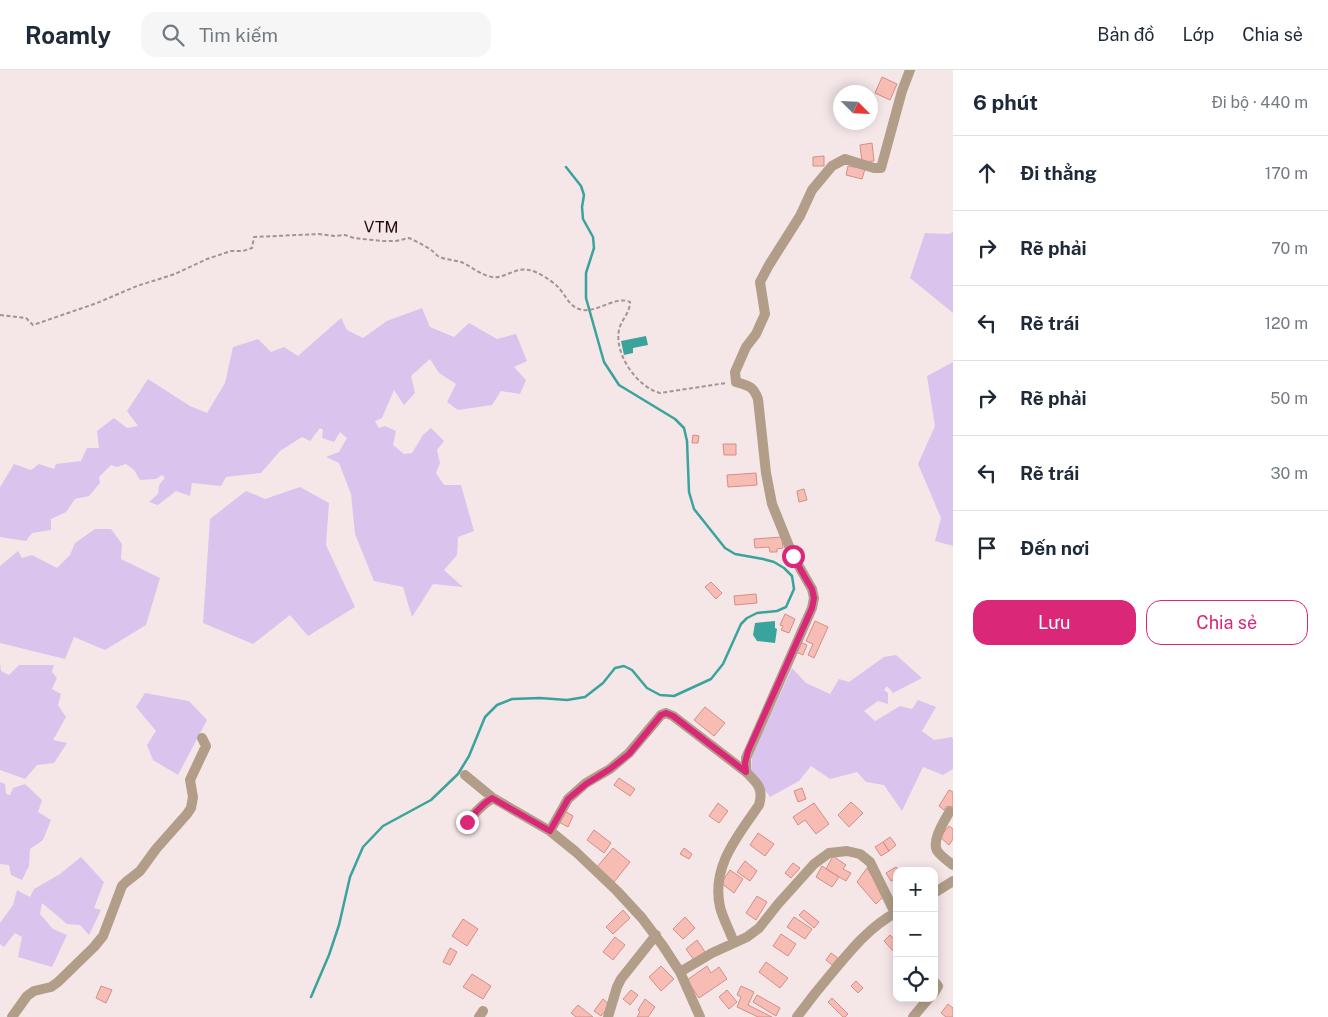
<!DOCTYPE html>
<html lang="vi">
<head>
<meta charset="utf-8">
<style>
  :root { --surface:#fff; --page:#f6f6f7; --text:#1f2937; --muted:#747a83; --line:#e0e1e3; --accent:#db2777 }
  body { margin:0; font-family:"Public Sans",sans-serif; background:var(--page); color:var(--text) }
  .controls { position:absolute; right:15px; bottom:15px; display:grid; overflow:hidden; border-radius:10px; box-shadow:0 2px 12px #0003 }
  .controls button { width:45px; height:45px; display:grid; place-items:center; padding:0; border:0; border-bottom:1px solid var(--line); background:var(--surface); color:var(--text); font:25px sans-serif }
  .compass { position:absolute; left:833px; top:15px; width:45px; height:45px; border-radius:50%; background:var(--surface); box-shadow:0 2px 12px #0003; rotate:114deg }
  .stop { position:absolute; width:15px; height:15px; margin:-11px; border:4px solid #db2777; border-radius:50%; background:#fff }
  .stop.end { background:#db2777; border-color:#fff; box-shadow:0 1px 5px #0008 }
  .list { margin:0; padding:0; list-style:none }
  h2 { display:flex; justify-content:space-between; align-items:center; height:65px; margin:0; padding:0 20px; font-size:21px }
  h2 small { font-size:16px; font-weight:400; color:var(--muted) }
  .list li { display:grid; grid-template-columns:32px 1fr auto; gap:15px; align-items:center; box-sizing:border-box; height:75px; padding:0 20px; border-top:1px solid var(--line) }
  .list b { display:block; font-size:19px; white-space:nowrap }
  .list em { font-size:16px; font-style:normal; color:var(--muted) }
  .actions { display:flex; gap:10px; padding:15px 20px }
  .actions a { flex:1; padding:11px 0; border:1px solid var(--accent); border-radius:15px; text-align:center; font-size:18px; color:var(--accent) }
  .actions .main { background:var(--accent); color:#fff }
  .icon { flex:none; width:28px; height:28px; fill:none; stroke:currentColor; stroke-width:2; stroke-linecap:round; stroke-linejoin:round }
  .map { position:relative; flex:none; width:953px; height:947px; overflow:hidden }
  header { display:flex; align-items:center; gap:30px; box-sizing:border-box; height:70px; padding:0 25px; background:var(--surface); border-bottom:1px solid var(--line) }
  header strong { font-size:24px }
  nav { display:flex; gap:28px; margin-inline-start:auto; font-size:18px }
  .search { width:350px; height:45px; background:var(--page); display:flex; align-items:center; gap:12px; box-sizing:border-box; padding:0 18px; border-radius:15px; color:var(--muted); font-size:19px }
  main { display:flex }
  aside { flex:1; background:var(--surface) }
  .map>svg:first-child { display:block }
  .green { fill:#dac4ee }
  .water { fill:#3aa39c }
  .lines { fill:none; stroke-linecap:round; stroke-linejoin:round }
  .stream { stroke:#3aa39c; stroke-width:2.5 }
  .building { fill:#f7bdb5; stroke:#d38f85 }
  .path { stroke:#a59296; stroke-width:2; stroke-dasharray:4 2.5; stroke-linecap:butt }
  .minor { stroke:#b19d88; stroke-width:10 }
  .route { stroke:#db2777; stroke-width:6 }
  .labels { text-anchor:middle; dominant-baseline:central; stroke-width:4.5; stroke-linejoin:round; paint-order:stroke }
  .street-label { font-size:16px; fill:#21090e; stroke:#f5e6e8 }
</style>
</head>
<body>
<header>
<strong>Roamly</strong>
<div class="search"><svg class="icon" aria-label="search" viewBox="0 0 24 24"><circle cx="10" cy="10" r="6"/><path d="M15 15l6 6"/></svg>Tìm kiếm</div>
<nav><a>Bản đồ</a><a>Lớp</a><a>Chia sẻ</a></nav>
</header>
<main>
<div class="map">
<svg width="953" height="947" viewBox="0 0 953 947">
  <rect width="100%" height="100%" fill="#f5e6e8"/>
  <path class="green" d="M953,162V243L910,208L925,163L949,164Z
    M422,238L430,257L454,267L469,253L497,269L516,264L527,291L514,297L526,310L520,324L501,321L492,335L458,340L447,332L456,314L439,303L430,289L411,306L415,323L404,335L394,320L382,348L375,351L379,358L385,356L396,361L393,375L404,384L412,383L423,365L431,358L444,371L437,380L440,393L436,403L444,415H461L474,461L458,467L457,485L444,500L463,517L433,514L412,547L403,517L374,511L355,464L351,424L339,393L326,387L339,382L347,368L340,362L334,372L322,368L323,360L320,358L310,371L302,367L280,381L261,403L226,407L221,416L192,413L190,426L176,421L158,435L149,432L158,424L159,415L165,408L162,405L156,409L140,410L134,400L126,394L117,397L111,395L99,407L100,413L89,426L75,429L66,442L51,449V460L32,463L26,471L0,467V417L14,394L31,400L39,394L54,399L56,394L81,391L87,378H99L97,361L114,348L127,358L138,356L127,341L148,309L190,336L207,343L225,313L233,277L258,269L271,282L284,277L298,286L341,248L347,260L363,268L387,251Z
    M953,292V476L935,471L941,448L918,394L935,356L927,306Z
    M300,417L329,433L326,475L355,537L308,566L290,545L253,574L203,553L210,449L246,421L265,429Z
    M95,459H111L122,474L121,489L160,508L146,555L105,580L74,567L65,589L0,573V496L18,481L22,488L32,485L57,498L70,485L75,473Z
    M896,585L922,608L893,623L887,616L884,620L888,623V634L878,631L864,641L875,651L900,636L912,639L918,630L936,637L922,661L934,670L952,667L953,669V699L943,705L923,697L902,741L884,715L866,712L857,702L830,709L811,696L799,711L770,727L751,702L752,686L792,598L806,613L830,624L839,609L849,612L884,587Z
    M0,593L1,601L9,605L19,595H54L52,602L57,608L52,619L61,624L58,635L66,647L53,670L67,673L54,693L37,695L25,709L0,700Z
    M145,623L189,631L207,650L178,705L153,690L147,675L156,661L136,637Z
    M0,712L5,714L6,724L10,725L13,718L25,714L42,730L38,742L51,750L43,770L30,779L29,796L22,810L11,805L9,795L0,794Z
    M81,787L104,812L94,838L101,840L89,865L80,855L67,854L42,833L40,844L53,859L67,865L52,897L18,887L22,867L15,863L4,877L0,874V853L13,835L17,820L30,827L34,819L60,804Z"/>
  <path class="water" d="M646,266L648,275L633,278V283L624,285L621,271Z
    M775,551V558L777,559L775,573L757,571L753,565L755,553Z"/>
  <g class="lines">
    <path class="stream" d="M311,927L329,885L339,855L350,807L363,777L383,756L431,730L458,704L469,686L485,647L497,635L512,629L540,628L567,630L585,627L603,613L615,598L624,596L632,600L647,618L660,625L674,626L711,609L723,594L741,554L747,548L757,543L777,541L786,537L794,519L792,506L784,498L774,492L763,489L735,484L725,478L694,439L689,422L687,371L684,358L675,349L619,315L604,292L586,228V203L594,178L593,167L583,149L582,137L584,125L581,116L566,97"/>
  </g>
  <path class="building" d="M882,7L897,14L890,30L875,23Z
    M872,73L874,91L862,92L860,75Z
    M824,86V96H813V87Z
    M848,96L865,99L862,109L846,105Z
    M693,365L699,366L698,373H692Z
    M723,374H736V385H724Z
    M756,403L757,415L728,417L727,405Z
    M804,419L807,430L799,432L797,421Z
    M782,467L783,478L777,479V482H770L769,477L755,478L754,469Z
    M711,512L722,523L716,529L705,517Z
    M756,524L757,533L735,535L734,526Z
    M785,544L795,549L789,563L781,560L783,556L780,555Z
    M815,551L828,557L814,588L808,585L813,574L806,571Z
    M800,572L807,575L803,585L796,582Z
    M705,637L725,653L714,666L694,650Z
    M619,708L635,719L630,726L614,715Z
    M802,718L806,729L798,732L794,721Z
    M949,720L953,722V740L947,736L944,740L939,736Z
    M851,732L863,743L849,757L838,745Z
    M718,733L728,741L719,753L709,746Z
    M814,733L829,754L816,764L805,750L798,755L793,747Z
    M565,741L573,746L568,757L559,752Z
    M949,756L953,759V769L949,775L940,767Z
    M594,760L611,773L604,783L587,770Z
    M758,763L774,774L765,786L750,775Z
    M890,767L896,775L889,781L883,772Z
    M883,772L889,781L881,786L875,777Z
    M613,778L630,792L614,812L597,797Z
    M684,778L692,784L689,789L680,784Z
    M833,786L846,795L843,799L851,803L846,811L826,799Z
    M745,791L757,801L750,811L737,802Z
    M793,793L800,798L791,808L785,803Z
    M822,796L839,807L832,817L816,807Z
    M896,797L899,801H897V808L891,811L886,803Z
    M867,798L884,826L876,834L857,812Z
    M730,800L743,809L734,823L721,813Z
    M757,826L767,832L756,850L746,843Z
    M623,840L630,848L613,864L606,857Z
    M804,840L819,852L814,858L799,845Z
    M685,847L695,858L683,869L673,859Z
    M794,847L812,859L805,869L787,857Z
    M463,849L478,859L467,876L452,866Z
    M781,864L796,874L788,886L773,876Z
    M890,865L897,872V879L894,882L884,871Z
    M615,867L625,875L613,890L603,882Z
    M697,870L705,882L694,890L686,879Z
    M450,878L457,882L450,895L443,892Z
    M831,883L838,888L832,895L826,890Z
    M766,892L788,908L780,918L759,902Z
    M661,896L674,909L661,921L649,907Z
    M707,896L711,903L719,897L727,909L699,928L687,910Z
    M472,904L491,916L483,929L463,917Z
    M856,911L863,918L858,923L851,916Z
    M101,916L112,920L106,933L96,928Z
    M741,916L754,922L748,935L772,947H758L737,937L741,927L737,925Z
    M631,920L638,925L630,935L623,929Z
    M727,920L737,932L729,939L719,927Z
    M757,925L780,938L776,946L753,932Z
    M832,928L848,944L845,947H843L828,932Z
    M603,929L610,935L601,946L594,941Z
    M645,929L655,937L648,947H637L640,942L638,940Z
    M948,934L953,938V947H946L941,943Z
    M578,935L593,947H576L571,943Z"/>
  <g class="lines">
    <path class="path" d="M0,245L26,248L33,255L97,233L137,216L175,204L207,189L231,181H243L252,178L254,167L319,164L334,166L345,165L354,168L382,171H396L409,168C416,171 423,175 430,179C433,181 435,184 438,186C445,190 454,190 461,192C471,196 480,205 492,207C504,209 515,197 529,200C537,201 552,211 558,217C565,224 569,236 579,239C595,245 615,225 630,232C630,243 621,250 619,260C614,284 637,317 660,323L726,313"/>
    <path class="minor" d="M465,705L493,728L550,761L576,782L617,821L642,848L663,876L680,902L700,947
      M950,741C945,750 930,772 938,782C942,787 948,791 953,795
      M467,752C475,743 482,734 493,728
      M550,761L568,729L586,713L610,699L629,683L661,645L666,643L673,646L746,702
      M934,823L953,811
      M734,873L747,867L759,858L778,834L814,794L829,783L847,781L860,784L870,792L895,843
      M680,902L712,883L734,873C730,861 723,849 720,837C711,796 738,766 759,735C764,718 757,713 746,702V688L812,538L814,528L812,519L793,486L772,434L766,403L758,329C753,316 749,316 736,312L735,302L746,277L756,264L765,244L760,212L769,195L800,146L812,120L832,96L845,89L874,98H881L902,21L910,0
      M934,911L938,916L934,923
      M12,947L27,926L34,921L51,917L58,912L94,877L103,866L122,816L126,812L140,801L156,779L187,744L191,738L193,727L190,710L206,676L202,668
      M479,947L483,941
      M608,947L617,917L621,909L656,865
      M797,947C808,932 819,918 831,904C850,881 870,856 897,842
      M913,947L929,928"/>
  </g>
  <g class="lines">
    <path class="route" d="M467,752C475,743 482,734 492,728L550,761L568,729L586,714L610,699L629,684L661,645L666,643L673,646L746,702L745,693L748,681L812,538L814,528L812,519L806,509L793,486"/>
  </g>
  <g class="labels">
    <g class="street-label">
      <text transform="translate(381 157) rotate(1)">VTM</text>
    </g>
  </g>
</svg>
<div class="controls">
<button>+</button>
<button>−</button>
<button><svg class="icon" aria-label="locate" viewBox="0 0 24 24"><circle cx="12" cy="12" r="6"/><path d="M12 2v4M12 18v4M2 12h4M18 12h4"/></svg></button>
</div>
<svg class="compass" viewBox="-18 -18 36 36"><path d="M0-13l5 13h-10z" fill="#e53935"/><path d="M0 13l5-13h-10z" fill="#747a83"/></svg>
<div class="stop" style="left:793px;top:486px"></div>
<div class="stop end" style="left:467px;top:752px"></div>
</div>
<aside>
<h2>6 phút<small>Đi bộ · 440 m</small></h2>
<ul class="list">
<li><svg class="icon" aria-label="ahead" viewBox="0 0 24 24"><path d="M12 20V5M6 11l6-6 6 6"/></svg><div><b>Đi thẳng</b></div><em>170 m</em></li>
<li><svg class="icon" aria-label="right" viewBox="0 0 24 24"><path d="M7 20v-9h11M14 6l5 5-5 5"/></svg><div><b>Rẽ phải</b></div><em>70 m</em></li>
<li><svg class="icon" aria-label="left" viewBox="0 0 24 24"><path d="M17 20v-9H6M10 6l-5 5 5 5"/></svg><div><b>Rẽ trái</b></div><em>120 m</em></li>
<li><svg class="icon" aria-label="right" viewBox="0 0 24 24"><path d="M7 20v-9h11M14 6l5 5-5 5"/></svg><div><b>Rẽ phải</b></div><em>50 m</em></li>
<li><svg class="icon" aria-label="left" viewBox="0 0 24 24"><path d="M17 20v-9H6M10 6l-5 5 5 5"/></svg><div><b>Rẽ trái</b></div><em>30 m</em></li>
<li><svg class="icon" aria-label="arrive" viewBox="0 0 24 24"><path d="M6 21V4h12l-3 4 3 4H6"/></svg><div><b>Đến nơi</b></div></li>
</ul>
<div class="actions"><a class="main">Lưu</a><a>Chia sẻ</a></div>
</aside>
</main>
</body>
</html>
